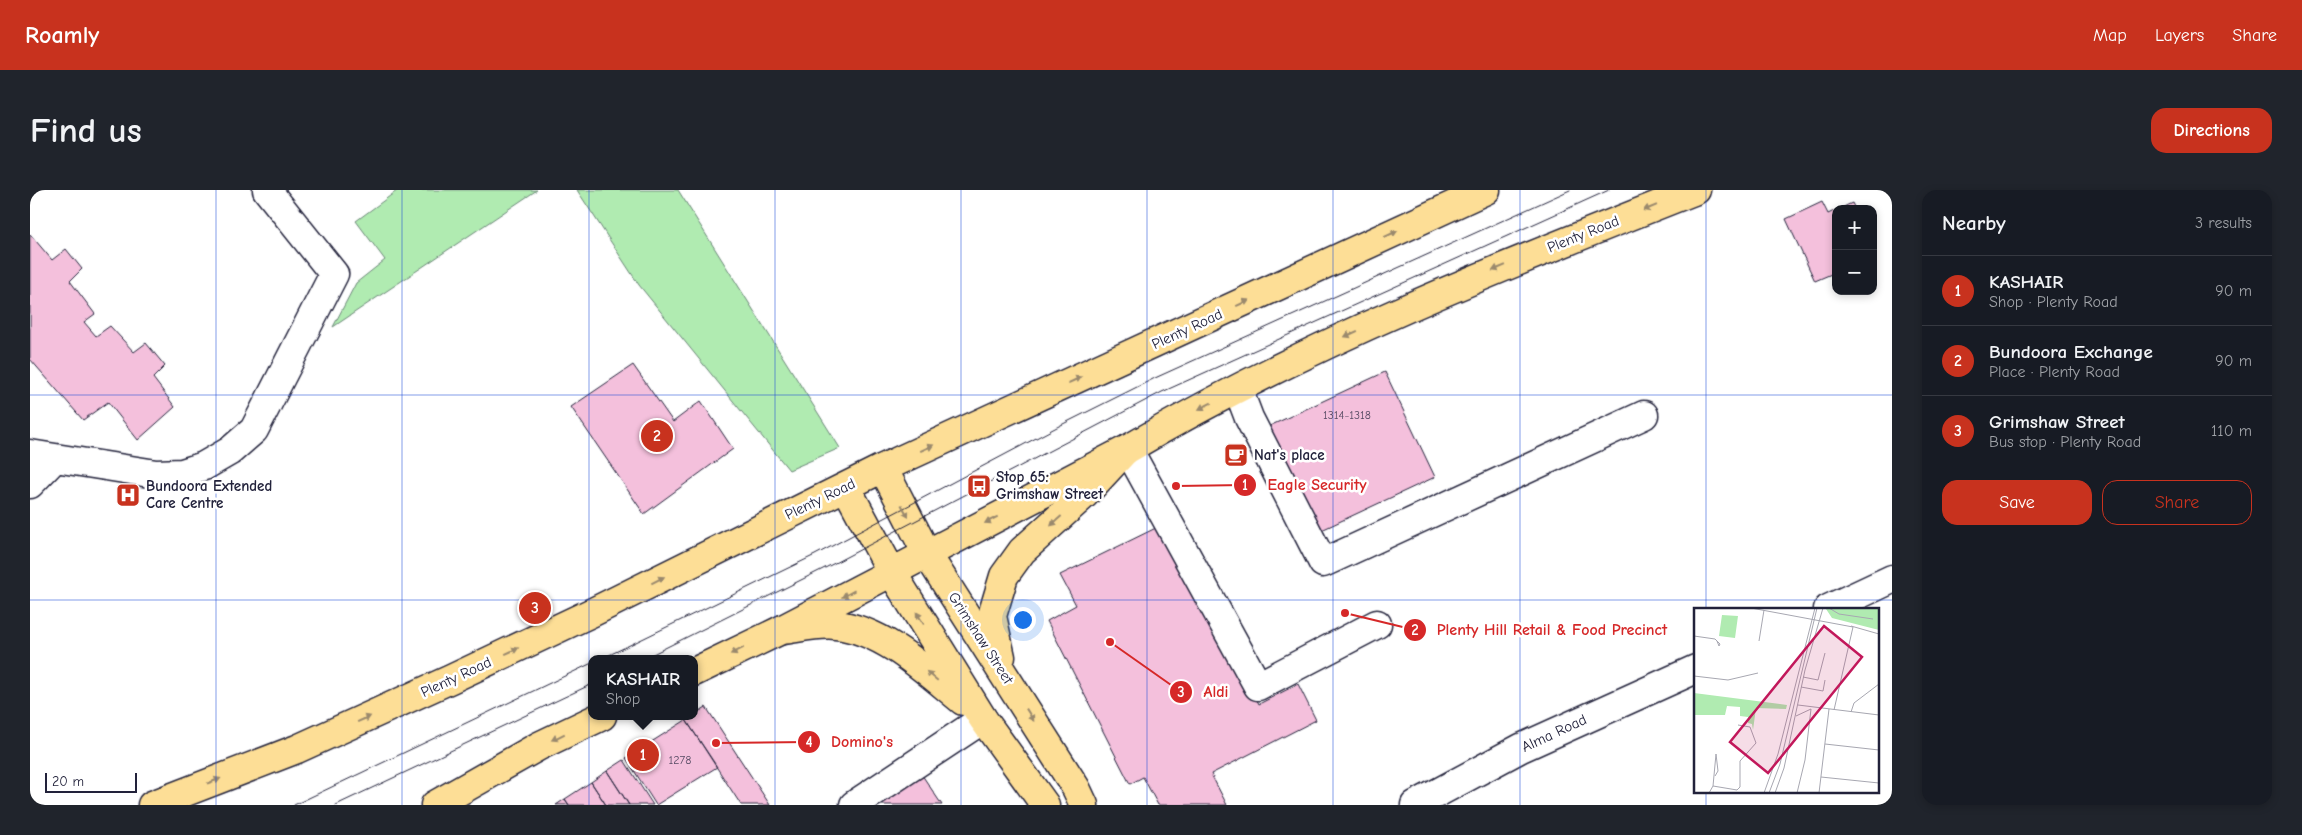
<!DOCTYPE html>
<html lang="en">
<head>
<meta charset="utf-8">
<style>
  :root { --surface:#171b24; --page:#20242c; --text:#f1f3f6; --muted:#9ea1a6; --line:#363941; --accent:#c8321e }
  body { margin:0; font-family:"Comic Neue",sans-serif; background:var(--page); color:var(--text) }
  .controls { position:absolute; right:15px; top:15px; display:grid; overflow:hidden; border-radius:10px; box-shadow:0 2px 8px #0003 }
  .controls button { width:45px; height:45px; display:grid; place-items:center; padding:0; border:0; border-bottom:1px solid var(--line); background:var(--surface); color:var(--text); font:25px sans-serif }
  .scale { position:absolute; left:15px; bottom:12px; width:92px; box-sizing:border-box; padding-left:5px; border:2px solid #22223b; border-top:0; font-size:14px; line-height:18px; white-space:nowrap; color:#22223b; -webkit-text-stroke:4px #fff; paint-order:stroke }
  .you { position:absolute; left:992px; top:429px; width:18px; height:18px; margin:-12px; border:4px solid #fff; border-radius:50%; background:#1a73e8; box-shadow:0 0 0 8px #1a73e833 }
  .badge { display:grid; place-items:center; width:32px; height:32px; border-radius:50%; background:var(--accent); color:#fff; font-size:16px; font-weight:700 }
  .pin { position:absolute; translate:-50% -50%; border:2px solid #fff; box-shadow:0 1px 5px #0006 }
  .popup { position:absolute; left:558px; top:465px; width:110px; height:65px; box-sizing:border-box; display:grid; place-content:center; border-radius:10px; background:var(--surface); filter:drop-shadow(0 1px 4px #0005); font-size:16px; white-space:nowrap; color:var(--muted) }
  .popup b { font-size:19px; color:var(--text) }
  .popup::after { content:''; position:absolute; left:50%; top:100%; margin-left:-10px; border:10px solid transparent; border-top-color:var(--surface) }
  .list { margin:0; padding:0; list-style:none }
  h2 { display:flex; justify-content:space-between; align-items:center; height:65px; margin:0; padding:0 20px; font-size:21px }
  h2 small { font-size:16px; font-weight:400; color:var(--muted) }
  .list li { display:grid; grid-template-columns:32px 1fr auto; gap:15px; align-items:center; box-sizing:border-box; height:70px; padding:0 20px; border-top:1px solid var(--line) }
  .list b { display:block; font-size:19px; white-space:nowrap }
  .list p { margin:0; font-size:16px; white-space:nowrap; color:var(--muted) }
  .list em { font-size:16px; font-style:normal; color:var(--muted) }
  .actions { display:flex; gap:10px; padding:15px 20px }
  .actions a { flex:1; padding:11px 0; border:1px solid var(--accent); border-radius:15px; text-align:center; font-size:18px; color:var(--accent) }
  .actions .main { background:var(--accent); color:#fff }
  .map { position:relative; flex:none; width:1862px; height:615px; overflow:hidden; border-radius:15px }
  header { display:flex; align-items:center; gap:30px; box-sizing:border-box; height:70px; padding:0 25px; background:var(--accent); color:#fff }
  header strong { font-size:24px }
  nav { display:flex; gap:28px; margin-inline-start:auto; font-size:18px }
  .intro { display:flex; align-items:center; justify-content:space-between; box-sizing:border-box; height:120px; padding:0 30px }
  h1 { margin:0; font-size:35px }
  .button { padding:12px 22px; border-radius:15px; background:var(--accent); color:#fff; font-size:18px; font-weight:700 }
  main { display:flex; gap:30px; padding:0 30px }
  aside { flex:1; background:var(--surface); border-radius:15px; box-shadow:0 2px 8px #0003 }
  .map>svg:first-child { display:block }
  .green { fill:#b0ebb1; stroke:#698676 }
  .building { fill:#f4c0dc; stroke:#22223b }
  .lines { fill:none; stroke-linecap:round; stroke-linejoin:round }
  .minor-casing { stroke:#22223b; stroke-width:31 }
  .major-casing { stroke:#22223b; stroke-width:31 }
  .highway-casing { stroke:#22223b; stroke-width:31 }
  .minor { stroke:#fff; stroke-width:28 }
  .major { stroke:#fdde96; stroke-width:28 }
  .highway { stroke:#fdde96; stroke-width:28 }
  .tram { stroke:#22223b; stroke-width:1 }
  .oneway { fill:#9a896d }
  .grid { fill:none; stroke:#1d4ed8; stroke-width:1; stroke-opacity:0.55 }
  .labels { text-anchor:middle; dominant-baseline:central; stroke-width:5; stroke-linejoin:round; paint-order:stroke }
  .number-label { font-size:12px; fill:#564a63 }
  .street-label { font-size:15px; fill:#22223b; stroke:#fff }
  .poi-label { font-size:15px; font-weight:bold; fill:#22223b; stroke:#fff; text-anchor:start }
  .inset-road { fill:none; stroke:#a7a7b1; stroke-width:1 }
  .view { fill:#c2185b; fill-opacity:0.15; stroke:#c2185b; stroke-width:2.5 }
  .inset-edge { fill:none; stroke:#22223b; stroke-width:2.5 }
  .leader { fill:none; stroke:#d62828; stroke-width:2 }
  .callout-dot { fill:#d62828; stroke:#fff; stroke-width:2 }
  .mark-label { font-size:15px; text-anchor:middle; font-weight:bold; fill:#fff }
  .callout-label { font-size:16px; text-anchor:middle; font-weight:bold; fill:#d62828; stroke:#fff; stroke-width:5; stroke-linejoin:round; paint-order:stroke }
</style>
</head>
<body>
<header>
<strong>Roamly</strong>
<nav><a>Map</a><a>Layers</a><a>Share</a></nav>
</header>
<div class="intro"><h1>Find us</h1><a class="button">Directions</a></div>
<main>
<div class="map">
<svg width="1862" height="615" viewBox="0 0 1862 615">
  <rect width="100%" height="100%" fill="#fff"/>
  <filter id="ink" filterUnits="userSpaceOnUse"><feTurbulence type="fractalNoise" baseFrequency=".02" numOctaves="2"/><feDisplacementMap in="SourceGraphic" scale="10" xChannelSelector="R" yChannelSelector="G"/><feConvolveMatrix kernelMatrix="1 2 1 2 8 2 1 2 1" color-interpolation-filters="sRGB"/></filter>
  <g filter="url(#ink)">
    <path class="green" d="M368,0H507L303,137L326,93L355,70L326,31Z
      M547,0H648L810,258L759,280L609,95Z"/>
    <path class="building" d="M1792,12L1798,24L1806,20V82L1785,91L1756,29Z
      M1822,13L1825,19H1809Z
      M0,44L22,70L36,59L52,79L40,91L65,124L54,132L66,146L80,136L104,162L116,153L135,176L123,188L145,217L108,250L78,212L53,230L0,169Z
      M603,175L643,232L671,211L703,259L614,324L541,217Z
      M1355,182L1405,287L1281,345L1231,240Z
      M1136,333L1229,514L1268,494L1286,530L1181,584L1197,615H1128L1113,587L1100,594L1017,431L1046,415L1030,385Z
      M676,517L740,615H711L656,530Z
      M656,530L687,577L626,615L596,568Z
      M594,570L623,615H599L577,581Z
      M577,581L599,615H576L561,592Z
      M892,585L912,615H847Z
      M561,592L576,615H539L535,609Z
      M535,609L539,615H526Z"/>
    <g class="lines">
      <g class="minor-casing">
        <path id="minor" d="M1208,199L1219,228L1293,373L1614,225
          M1098,259L1228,496L1347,434
          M0,264L126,284L152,283L174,276L200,261L224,240L304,84L237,0
          M0,294L25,268
          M1798,419L1862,389
          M824,615L953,529
          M1385,615L1491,558L1666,479"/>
      </g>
      <g class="major-casing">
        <path id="major" d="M897,364L1046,598L1054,615
          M861,381L953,529L1015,615
          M752,440C769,438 789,433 806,435C854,440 897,482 933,511
          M971,467L962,426L974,386L992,361L1055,304L1094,262"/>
      </g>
      <g class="highway-casing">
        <path id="highway" d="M853,278L897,364
          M816,297L861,381
          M664,482L749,441L1098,259C1277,153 1473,76 1666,0
          M122,615L267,559L421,489L563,422L853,278L1456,0
          M405,615L509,556L572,526"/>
      </g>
      <use href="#minor" class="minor"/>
      <use href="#major" class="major"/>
      <use href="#highway" class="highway"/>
      <path class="tram" d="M571,469L785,365L1027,237L1125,188L1540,0
        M613,469L797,377L1132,202L1579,0
        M264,615L562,473
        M306,615L562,494"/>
    </g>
    <defs><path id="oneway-solid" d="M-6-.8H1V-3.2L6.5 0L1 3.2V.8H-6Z" transform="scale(1.25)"/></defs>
    <g class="oneway">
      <use href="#oneway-solid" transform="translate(1620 18) rotate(158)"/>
      <use href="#oneway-solid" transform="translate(1361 44) rotate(-25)"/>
      <use href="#oneway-solid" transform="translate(1469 78) rotate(157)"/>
      <use href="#oneway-solid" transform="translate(1213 113) rotate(-25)"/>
      <use href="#oneway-solid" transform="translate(1321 144) rotate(156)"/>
      <use href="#oneway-solid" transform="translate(1045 190) rotate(-25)"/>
      <use href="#oneway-solid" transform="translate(1175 216) rotate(153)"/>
      <use href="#oneway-solid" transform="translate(897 258) rotate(-25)"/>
      <use href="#oneway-solid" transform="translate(875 321) rotate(61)"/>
      <use href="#oneway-solid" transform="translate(961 330) rotate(153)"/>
      <use href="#oneway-solid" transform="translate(1026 331) rotate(138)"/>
      <use href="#oneway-solid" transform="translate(628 390) rotate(-27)"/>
      <use href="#oneway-solid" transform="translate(818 404) rotate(152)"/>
      <use href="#oneway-solid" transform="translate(890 428) rotate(-122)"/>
      <use href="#oneway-solid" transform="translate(482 461) rotate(-25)"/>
      <use href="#oneway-solid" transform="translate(707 461) rotate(154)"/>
      <use href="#oneway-solid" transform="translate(902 486) rotate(-140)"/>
      <use href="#oneway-solid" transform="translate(1000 525) rotate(58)"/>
      <use href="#oneway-solid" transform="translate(334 529) rotate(-24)"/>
      <use href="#oneway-solid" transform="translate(528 547) rotate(154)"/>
      <use href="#oneway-solid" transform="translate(184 591) rotate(-21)"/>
    </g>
  </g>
  <path class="grid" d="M186,0V615M372,0V615M559,0V615M745,0V615M931,0V615M1117,0V615M1303,0V615M1490,0V615M1676,0V419M0,205H1862M0,410H1862M1676,601V615"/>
  <defs>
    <g id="cafe-square" transform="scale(1.25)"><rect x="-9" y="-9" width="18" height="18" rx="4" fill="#c8321e" stroke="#fff"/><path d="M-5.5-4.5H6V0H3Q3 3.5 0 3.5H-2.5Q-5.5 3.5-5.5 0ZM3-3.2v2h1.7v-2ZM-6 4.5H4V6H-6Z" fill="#fff"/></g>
    <g id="bus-square" transform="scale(1.25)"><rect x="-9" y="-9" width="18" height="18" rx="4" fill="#c8321e" stroke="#fff"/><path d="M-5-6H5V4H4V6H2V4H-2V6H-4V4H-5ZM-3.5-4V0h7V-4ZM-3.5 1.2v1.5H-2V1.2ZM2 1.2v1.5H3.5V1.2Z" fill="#fff"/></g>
    <g id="hospital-square" transform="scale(1.25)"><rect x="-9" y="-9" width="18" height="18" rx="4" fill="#c8321e" stroke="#fff"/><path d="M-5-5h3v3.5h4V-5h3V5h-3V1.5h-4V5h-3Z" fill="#fff"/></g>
  </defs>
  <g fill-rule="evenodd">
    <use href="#cafe-square" x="1206" y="265"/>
    <use href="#bus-square" x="949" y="296"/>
    <use href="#hospital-square" x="98" y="305"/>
  </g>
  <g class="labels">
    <g class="number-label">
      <text x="1317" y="225">1314-1318</text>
      <text x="650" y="570">1278</text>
    </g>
    <g class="street-label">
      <text transform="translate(1553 44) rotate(-22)">Plenty Road</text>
      <text transform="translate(1157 139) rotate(-25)">Plenty Road</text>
      <text transform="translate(790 309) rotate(-26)">Plenty Road</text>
      <text transform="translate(951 448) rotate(57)">Grimshaw Street</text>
      <text transform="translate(426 487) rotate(-25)">Plenty Road</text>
      <text transform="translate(1524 543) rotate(-25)">Alma Road</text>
    </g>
    <g class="poi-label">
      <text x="1224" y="265">Nat's place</text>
      <text x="966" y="287">Stop 65:<tspan x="966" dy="17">Grimshaw Street</tspan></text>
      <text x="116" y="296">Bundoora Extended<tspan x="116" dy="17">Care Centre</tspan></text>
    </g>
  </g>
  <g transform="translate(1664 418)">
    <rect width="185" height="185" fill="#fff"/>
    <path d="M185,0V22L138,10L132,1ZM28,7L44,8L41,30L25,28ZM0,85L93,97L92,101L62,100L59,122L58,116L54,115V109L46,108V99L33,98L31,107H0Z" fill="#b0ebb1"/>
    <path class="inset-road" d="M57,0L159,19M135,0L145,6L179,11M157,18L185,26M0,28L21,31L26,36L25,38L23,33M65,33L70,2M0,68L34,72L64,65M109,69L124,72L131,45M107,79L129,83L131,72M104,97L185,107M140,102L159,19M157,104L160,95L185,76M102,108L117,101M131,136L185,142M21,168L24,163L22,146M127,169L185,175M19,178L43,182L46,179V153L62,135L56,119L44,117M15,185L19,178L22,146M70,185L84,146L121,0M75,185L86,156L123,0M81,185L90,160L111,62L129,0M103,185L111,152L117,101M125,185L135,101"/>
    <path class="view" d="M130,18L168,49L74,165L36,134Z"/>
    <rect width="185" height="185" class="inset-edge"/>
  </g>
  <path class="leader" d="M1146 296L1215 295M1315 423L1385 440M1080 452L1151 502M686 553L779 552"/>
  <g class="callout-dot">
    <circle cx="1146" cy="296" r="5"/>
    <circle cx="1315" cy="423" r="5"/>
    <circle cx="1080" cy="452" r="5"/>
    <circle cx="686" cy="553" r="5"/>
    <circle cx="1215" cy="295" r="12"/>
    <circle cx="1385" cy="440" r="12"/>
    <circle cx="1151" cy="502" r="12"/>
    <circle cx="779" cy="552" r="12"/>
  </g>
  <g class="mark-label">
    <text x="1215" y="300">1</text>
    <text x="1385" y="445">2</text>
    <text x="1151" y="507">3</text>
    <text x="779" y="557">4</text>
  </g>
  <g class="callout-label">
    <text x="1287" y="300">Eagle Security</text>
    <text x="1522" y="445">Plenty Hill Retail &amp; Food Precinct</text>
    <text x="1186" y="507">Aldi</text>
    <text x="832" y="557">Domino's</text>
  </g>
</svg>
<div class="controls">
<button>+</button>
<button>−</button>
</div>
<div class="scale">20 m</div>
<div class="you"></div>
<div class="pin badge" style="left:613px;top:565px">1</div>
<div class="popup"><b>KASHAIR</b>Shop</div>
<div class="pin badge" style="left:627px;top:246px">2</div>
<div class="pin badge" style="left:505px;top:418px">3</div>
</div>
<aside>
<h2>Nearby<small>3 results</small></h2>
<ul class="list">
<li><span class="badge">1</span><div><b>KASHAIR</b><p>Shop · Plenty Road</p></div><em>90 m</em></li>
<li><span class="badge">2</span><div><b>Bundoora Exchange</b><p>Place · Plenty Road</p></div><em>90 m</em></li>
<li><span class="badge">3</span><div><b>Grimshaw Street</b><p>Bus stop · Plenty Road</p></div><em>110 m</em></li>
</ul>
<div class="actions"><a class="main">Save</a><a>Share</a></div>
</aside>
</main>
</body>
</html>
